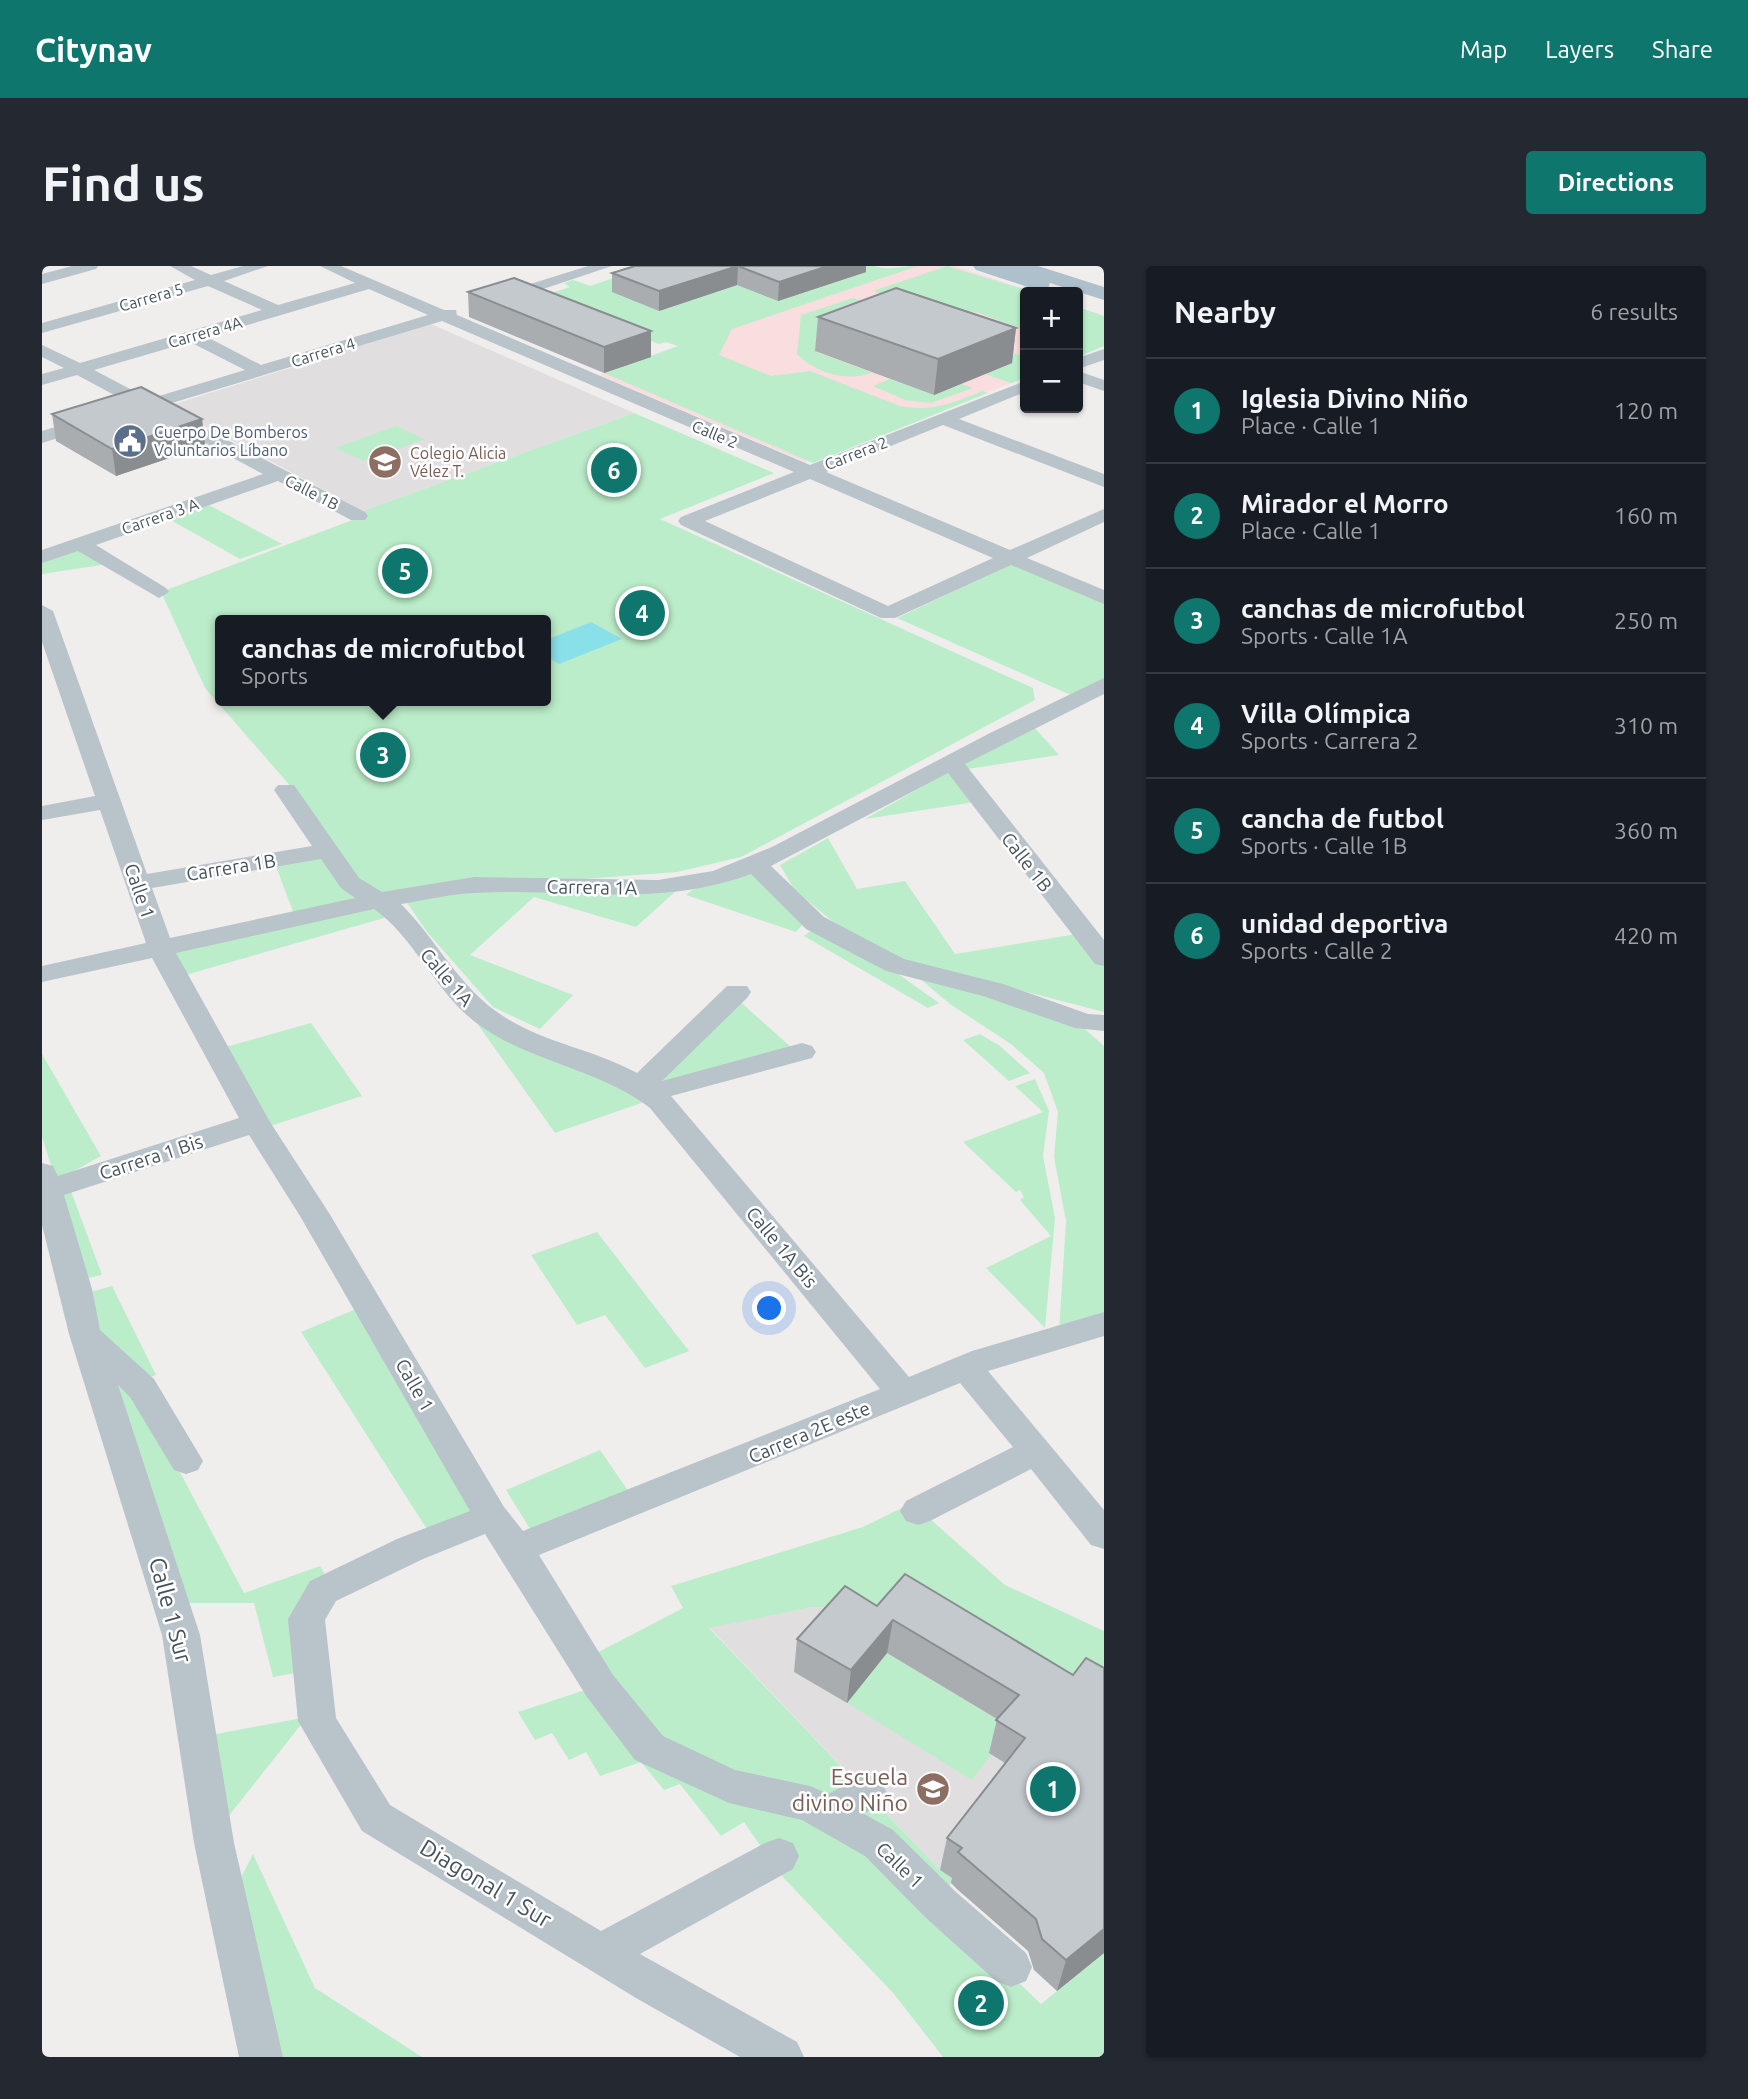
<!DOCTYPE html>
<html lang="en">
<head>
<meta charset="utf-8">
<style>
  :root { --surface:#171b24; --page:#242831; --text:#f1f3f6; --muted:#9ea1a6; --line:#363941; --accent:#0f766e }
  body { margin:0; font-family:Ubuntu,sans-serif; background:var(--page); color:var(--text) }
  .controls { position:absolute; right:21px; top:21px; display:grid; overflow:hidden; border-radius:7px; box-shadow:0 2px 5px #0004 }
  .controls button { width:63px; height:63px; display:grid; place-items:center; padding:0; border:0; border-bottom:2px solid var(--line); background:var(--surface); color:var(--text); font:35px sans-serif }
  .you { position:absolute; left:728px; top:1043px; width:24px; height:24px; margin:-18px; border:5px solid #fff; border-radius:50%; background:#1a73e8; box-shadow:0 0 0 10px #1a73e833 }
  .badge { display:grid; place-items:center; width:46px; height:46px; border-radius:50%; background:var(--accent); color:#fff; font-size:23px; font-weight:700 }
  .pin { position:absolute; translate:-50% -50%; border:4px solid #fff; box-shadow:0 2px 7px #0006 }
  .popup { position:absolute; left:173px; top:349px; width:336px; height:91px; box-sizing:border-box; display:grid; place-content:center; border-radius:7px; background:var(--surface); filter:drop-shadow(0 2px 5px #0005); font-size:23px; white-space:nowrap; color:var(--muted) }
  .popup b { font-size:26px; color:var(--text) }
  .popup::after { content:''; position:absolute; left:50%; top:100%; margin-left:-14px; border:14px solid transparent; border-top-color:var(--surface) }
  .list { margin:0; padding:0; list-style:none }
  h2 { display:flex; justify-content:space-between; align-items:center; height:91px; margin:0; padding:0 28px; font-size:30px }
  h2 small { font-size:23px; font-weight:400; color:var(--muted) }
  .list li { display:grid; grid-template-columns:46px 1fr auto; gap:21px; align-items:center; box-sizing:border-box; height:105px; padding:0 28px; border-top:2px solid var(--line) }
  .list b { display:block; font-size:26px; white-space:nowrap }
  .list p { margin:0; font-size:23px; white-space:nowrap; color:var(--muted) }
  .list em { font-size:23px; font-style:normal; color:var(--muted) }
  .map { position:relative; flex:none; width:1062px; height:1791px; overflow:hidden; border-radius:7px }
  header { display:flex; align-items:center; gap:42px; box-sizing:border-box; height:98px; padding:0 35px; background:var(--accent); color:#fff }
  header strong { font-size:33px }
  nav { display:flex; gap:38px; margin-inline-start:auto; font-size:24px }
  .intro { display:flex; align-items:center; justify-content:space-between; box-sizing:border-box; height:168px; padding:0 42px }
  h1 { margin:0; font-size:49px }
  .button { padding:18px 32px; border-radius:7px; background:var(--accent); color:#fff; font-size:24px; font-weight:700 }
  main { display:flex; gap:42px; padding:0 42px }
  aside { flex:1; background:var(--surface); border-radius:7px; box-shadow:0 2px 5px #0004 }
  .map>svg:first-child { display:block }
  .education { fill:#e1dedf }
  .medical { fill:#faddde }
  .green { fill:#bcedca; fill-rule:evenodd }
  .water { fill:#8ae0e9 }
  .lines { fill:none; stroke-linecap:round; stroke-linejoin:round }
  .minor { fill:#b9c3ca; fill-rule:evenodd }
  .primary { fill:#adc0cc; fill-rule:evenodd }
  .wall { fill:#a9adb0 }
  .shaded-wall { fill:#898d90 }
  .building { fill:#c4c9cd; stroke:#898d90; stroke-width:2 }
  .labels { text-anchor:middle; dominant-baseline:central; stroke-width:5; stroke-linejoin:round; paint-order:stroke }
  .far-street-label { font-size:16px; fill:#46535a; stroke:#fff }
  .far-service-label { font-size:16px; fill:#4e5e75; stroke:#fff; text-anchor:start }
  .far-education-label { font-size:16px; fill:#785e54; stroke:#fff; text-anchor:start }
  .street-label { font-size:19px; fill:#46535a; stroke:#fff }
  .near-street-label { font-size:23px; fill:#46535a; stroke:#fff }
  .near-education-label { font-size:23px; fill:#785e54; stroke:#fff; text-anchor:end }
</style>
</head>
<body>
<header>
<strong>Citynav</strong>
<nav><a>Map</a><a>Layers</a><a>Share</a></nav>
</header>
<div class="intro"><h1>Find us</h1><a class="button">Directions</a></div>
<main>
<div class="map">
<svg width="1062" height="1791" viewBox="0 0 1062 1791">
  <rect width="100%" height="100%" fill="#f0eded"/>
  <path class="education" d="M389,58L592,147L321,245L126,140Z
    M771,1341H858L1023,1442L898,1604L667,1361Z"/>
  <path class="medical" d="M866,0H913L991,26H983V112L763,196L557,109Z"/>
  <path class="green" d="M728,0H832C846,5 861,0 876,0L690,63L677,89L729,110L768,105L858,140C890,146 911,137 940,125L946,127L771,197L562,107L636,80L624,76L617,78L497,31L528,21L522,17L531,14L548,20L595,4Z
    M905,0L991,26H983V64L934,46L897,50L831,25Z
    M811,32L983,91V112L969,117L943,108L969,97L774,86L892,129L920,118L931,122L889,137L863,134L831,120L848,113L831,106C807,117 773,107 755,88L759,49Z
    M1036,41L1062,50V80L1036,91Z
    M592,147L732,207L618,253L991,422L993,434L699,591L635,606L542,613L432,611L341,627L318,622L251,523L163,422L119,326L316,252L321,245ZM178,354H504V435H178Z
    M354,160L383,173L322,195L293,182Z
    M163,237L240,278L198,293L123,251Z
    M40,283L66,298L0,308V296Z
    M970,298L1062,337V414L1031,430L855,352Z
    M992,461L1017,489L926,503L920,498Z
    M908,505L933,536L823,553Z
    M786,572L815,623L863,615L913,688L1035,668L1062,700V746L860,694L791,656L752,623L738,599Z
    M281,587L319,630L253,651L232,595Z
    M711,604L765,654L754,666L644,629L650,624Z
    M428,623L634,625L594,661L492,631L428,689L531,729L498,763L451,741L385,666L364,635Z
    M335,638L349,650L140,710L128,686Z
    M772,662L852,705L897,737L886,742L762,670Z
    M870,706L1037,758L1062,780V1050L1017,1066L1024,955L1012,891L1016,846L1002,807L969,778L908,738Z
    M695,733L750,782L609,823Z
    M432,753L608,834L513,867Z
    M269,757L320,830L222,862L180,782Z
    M938,768L958,780L988,807L967,815L921,774Z
    M0,788L59,890L14,915L0,871Z
    M993,813L1007,845L1001,890L1013,952L1003,1062L944,1002L1009,970L978,934L982,931L978,924L974,926L921,876L1001,846L973,820Z
    M29,925L60,1009L41,1013L16,928Z
    M555,966L647,1085L603,1102L563,1049L535,1059L489,989Z
    M70,1020L114,1109L101,1114L57,1070L45,1027Z
    M319,1041L441,1248L388,1268L259,1066Z
    M63,1097L95,1125L202,1327L278,1300L286,1314L259,1406L231,1411L212,1337H140Z
    M558,1184L587,1226L490,1266L464,1224Z
    M866,1239L888,1253L963,1319L1062,1365V1440L858,1341H771L667,1362L898,1604L913,1614L901,1625L613,1478L549,1390L641,1342L629,1320L821,1261Z
    M845,1387L969,1462L930,1514L805,1437Z
    M552,1421L604,1487L767,1548L834,1582L999,1738L1062,1687V1791H901L852,1728L738,1608L702,1556L679,1570L638,1518L622,1524L599,1496L558,1510L544,1486L527,1494L510,1467L493,1474L476,1446Z
    M265,1451L178,1561L169,1469Z
    M211,1588L273,1722L380,1791H234L195,1620Z"/>
  <path class="water" d="M549,356L580,373L517,398L504,390V374Z"/>
  <g class="lines">
    <path class="minor" d="M30,0H56L54,3L0,18V8Z
      M128,0H149L169,9L201,0H226L182,15L236,39L313,17L278,0H299L402,44H414L415,49L768,199L983,115V126L917,153L1062,208V221L901,159L784,206L968,284L1062,243V256L985,292L1062,324V338L969,299L853,352H839L639,259L636,255L639,251L752,206L400,55L120,140L323,246L326,250L323,254H309L236,215L54,279L124,322L127,326L117,332L36,285L0,297V284L221,208L103,145L0,177V165L89,138L35,109L0,119V108L22,102L0,91V79L38,97L220,44L166,20L0,67V57L153,14ZM327,23L386,49L219,99L165,71ZM148,76L203,104L107,133L52,104ZM768,213L951,292L846,340L663,255Z
      M546,0H570L462,36H450L448,33L450,30Z
      M1062,83V94L1036,103V92Z
      M1036,105L1062,114V125L1036,116Z
      M0,339L11,345L105,608L270,580L232,524L236,519H252L317,612L340,626L432,611L616,614L671,605L730,581L948,467L1062,412V428L923,498L1062,674V700L1053,698L906,507L729,600L782,651L862,693L961,718L1046,748L1062,749V765L1033,762L941,730L844,705L764,663L709,608C614,643 530,621 433,627C409,628 383,634 359,638C395,674 417,722 461,750C502,777 552,783 595,807L685,720H705L709,726L705,732L620,815L760,777L770,780L774,786L770,792L629,830L867,1111L930,1085L1062,1046V1070L946,1105L1062,1244V1283L1049,1279L989,1203L888,1255L876,1259L864,1255L858,1245L864,1235L971,1181L918,1117L497,1289L571,1409L621,1470L693,1504L768,1520L786,1528L824,1508L838,1513L844,1525L838,1537L822,1548L851,1564L914,1626L984,1687L990,1701L984,1715L969,1721L954,1715L884,1652L823,1590L760,1554L687,1537L593,1494L545,1431L443,1268L381,1293L294,1335L283,1354L294,1452L348,1539L559,1665L723,1577L737,1572L751,1577L757,1590L751,1603L598,1688L755,1776L762,1791H698L594,1732L320,1565L256,1455L246,1353L268,1315L355,1273L428,1245L258,950L207,869L22,929L50,1023L58,1064L112,1113L161,1195L156,1204L144,1208L132,1204L88,1131L76,1119L158,1369L192,1577L241,1791H197L152,1577L120,1369L27,1068L0,959V897L11,900L16,910L197,852L110,692L0,716V700L104,677L58,544L0,554V540L53,530L0,376ZM279,593L299,622L313,632L128,672L110,622ZM332,643C374,672 394,730 440,761C492,797 557,803 608,842L838,1123L481,1265L462,1241L287,947L228,856L134,687Z"/>
    <path class="primary" d="M931,0H996L1062,21V34L1008,17L1006,23H992L934,4Z"/>
  </g>
  <path class="wall" d="M593,0H824V6L736,35L695,19L617,45L570,26V7Z
    M426,26L609,91L562,107L427,51Z
    M776,51L974,62L970,97L892,129L773,85Z
    M10,148L160,153L163,180L74,210L14,175Z
    M835,1340L1031,1409L1062,1402V1687L1015,1725L992,1704L986,1685L916,1624L909,1617L910,1612L898,1604L905,1572L963,1497L947,1487L955,1453L845,1387L805,1437L752,1406L755,1373Z"/>
  <path class="shaded-wall" d="M696,0L695,19L617,45V25Z
    M786,0H824V6L736,35L737,16Z
    M974,62L970,97L892,129L896,93Z
    M609,65V91L562,107V81Z
    M160,153L163,180L74,210L70,183Z
    M851,1354L845,1387L805,1437L809,1404Z
    M1062,1663V1687L1015,1725L1024,1694Z"/>
  <path class="building" d="M593,0H786L737,16L696,0L617,25L570,7Z
    M472,12L609,65L562,81L426,26Z
    M854,22L974,62L896,93L776,51Z
    M99,121L160,153L70,183L10,148Z
    M863,1308L1031,1409L1044,1392L1062,1402V1663L1024,1694L1000,1673L994,1653L923,1592L916,1586L920,1582L905,1572L983,1472L954,1454L977,1429L851,1354L809,1404L755,1373L803,1320L835,1340Z"/>
  <defs>
    <g id="civic-disc" transform="scale(1.75)"><circle r="9.5" fill="#5c6f8a" stroke="#fff"/><path d="M-.6-6.5H3V-4.5H.6V-3L4-1V1h2V6H-6V1h2V-1L-.6-3ZM-1.2 2.5V6h2.4V2.5Z" fill="#fff"/></g>
    <g id="school-disc" transform="scale(1.75)"><circle r="9.5" fill="#8d6e63" stroke="#fff"/><path d="M0-5L7-2L0 1L-7-2ZM-4 1L0 2.5L4 1V4Q0 6-4 4Z" fill="#fff"/></g>
  </defs>
  <g fill-rule="evenodd">
    <use href="#civic-disc" x="88" y="175"/>
    <use href="#school-disc" x="343" y="196"/>
    <use href="#school-disc" x="891" y="1523"/>
  </g>
  <g class="labels">
    <g class="far-street-label">
      <text transform="translate(109 31) rotate(-16)">Carrera 5</text>
      <text transform="translate(163 66) rotate(-16)">Carrera 4A</text>
      <text transform="translate(281 86) rotate(-17)">Carrera 4</text>
      <text transform="translate(673 168) rotate(23)">Calle 2</text>
      <text transform="translate(814 187) rotate(-21)">Carrera 2</text>
      <text transform="translate(270 226) rotate(27)">Calle 1B</text>
      <text transform="translate(118 250) rotate(-19)">Carrera 3 A</text>
    </g>
    <g class="far-service-label">
      <text x="112" y="166">Cuerpo De Bomberos<tspan x="112" dy="18">Voluntarios Líbano</tspan></text>
    </g>
    <g class="far-education-label">
      <text x="368" y="187">Colegio Alicia<tspan x="368" dy="18">Vélez T.</tspan></text>
    </g>
    <g class="street-label">
      <text transform="translate(985 596) rotate(52)">Calle 1B</text>
      <text transform="translate(189 601) rotate(-9)">Carrera 1B</text>
      <text transform="translate(550 621) rotate(1)">Carrera 1A</text>
      <text transform="translate(98 625) rotate(71)">Calle 1</text>
      <text transform="translate(405 711) rotate(49)">Calle 1A</text>
      <text transform="translate(109 891) rotate(-18)">Carrera 1 Bis</text>
      <text transform="translate(740 981) rotate(50)">Calle 1A Bis</text>
      <text transform="translate(373 1119) rotate(60)">Calle 1</text>
      <text transform="translate(767 1166) rotate(-23)">Carrera 2E este</text>
      <text transform="translate(858 1599) rotate(44)">Calle 1</text>
    </g>
    <g class="near-street-label">
      <text transform="translate(129 1344) rotate(75)">Calle 1 Sur</text>
      <text transform="translate(444 1617) rotate(31)">Diagonal 1 Sur</text>
    </g>
    <g class="near-education-label">
      <text x="866" y="1510">Escuela<tspan x="866" dy="26">divino Niño</tspan></text>
    </g>
  </g>
</svg>
<div class="controls">
<button>+</button>
<button>−</button>
</div>
<div class="you"></div>
<div class="pin badge" style="left:1011px;top:1523px">1</div>
<div class="pin badge" style="left:939px;top:1737px">2</div>
<div class="pin badge" style="left:341px;top:489px">3</div>
<div class="popup"><b>canchas de microfutbol</b>Sports</div>
<div class="pin badge" style="left:600px;top:347px">4</div>
<div class="pin badge" style="left:363px;top:305px">5</div>
<div class="pin badge" style="left:572px;top:204px">6</div>
</div>
<aside>
<h2>Nearby<small>6 results</small></h2>
<ul class="list">
<li><span class="badge">1</span><div><b>Iglesia Divino Niño</b><p>Place · Calle 1</p></div><em>120 m</em></li>
<li><span class="badge">2</span><div><b>Mirador el Morro</b><p>Place · Calle 1</p></div><em>160 m</em></li>
<li><span class="badge">3</span><div><b>canchas de microfutbol</b><p>Sports · Calle 1A</p></div><em>250 m</em></li>
<li><span class="badge">4</span><div><b>Villa Olímpica</b><p>Sports · Carrera 2</p></div><em>310 m</em></li>
<li><span class="badge">5</span><div><b>cancha de futbol</b><p>Sports · Calle 1B</p></div><em>360 m</em></li>
<li><span class="badge">6</span><div><b>unidad deportiva</b><p>Sports · Calle 2</p></div><em>420 m</em></li>
</ul>
</aside>
</main>
</body>
</html>
